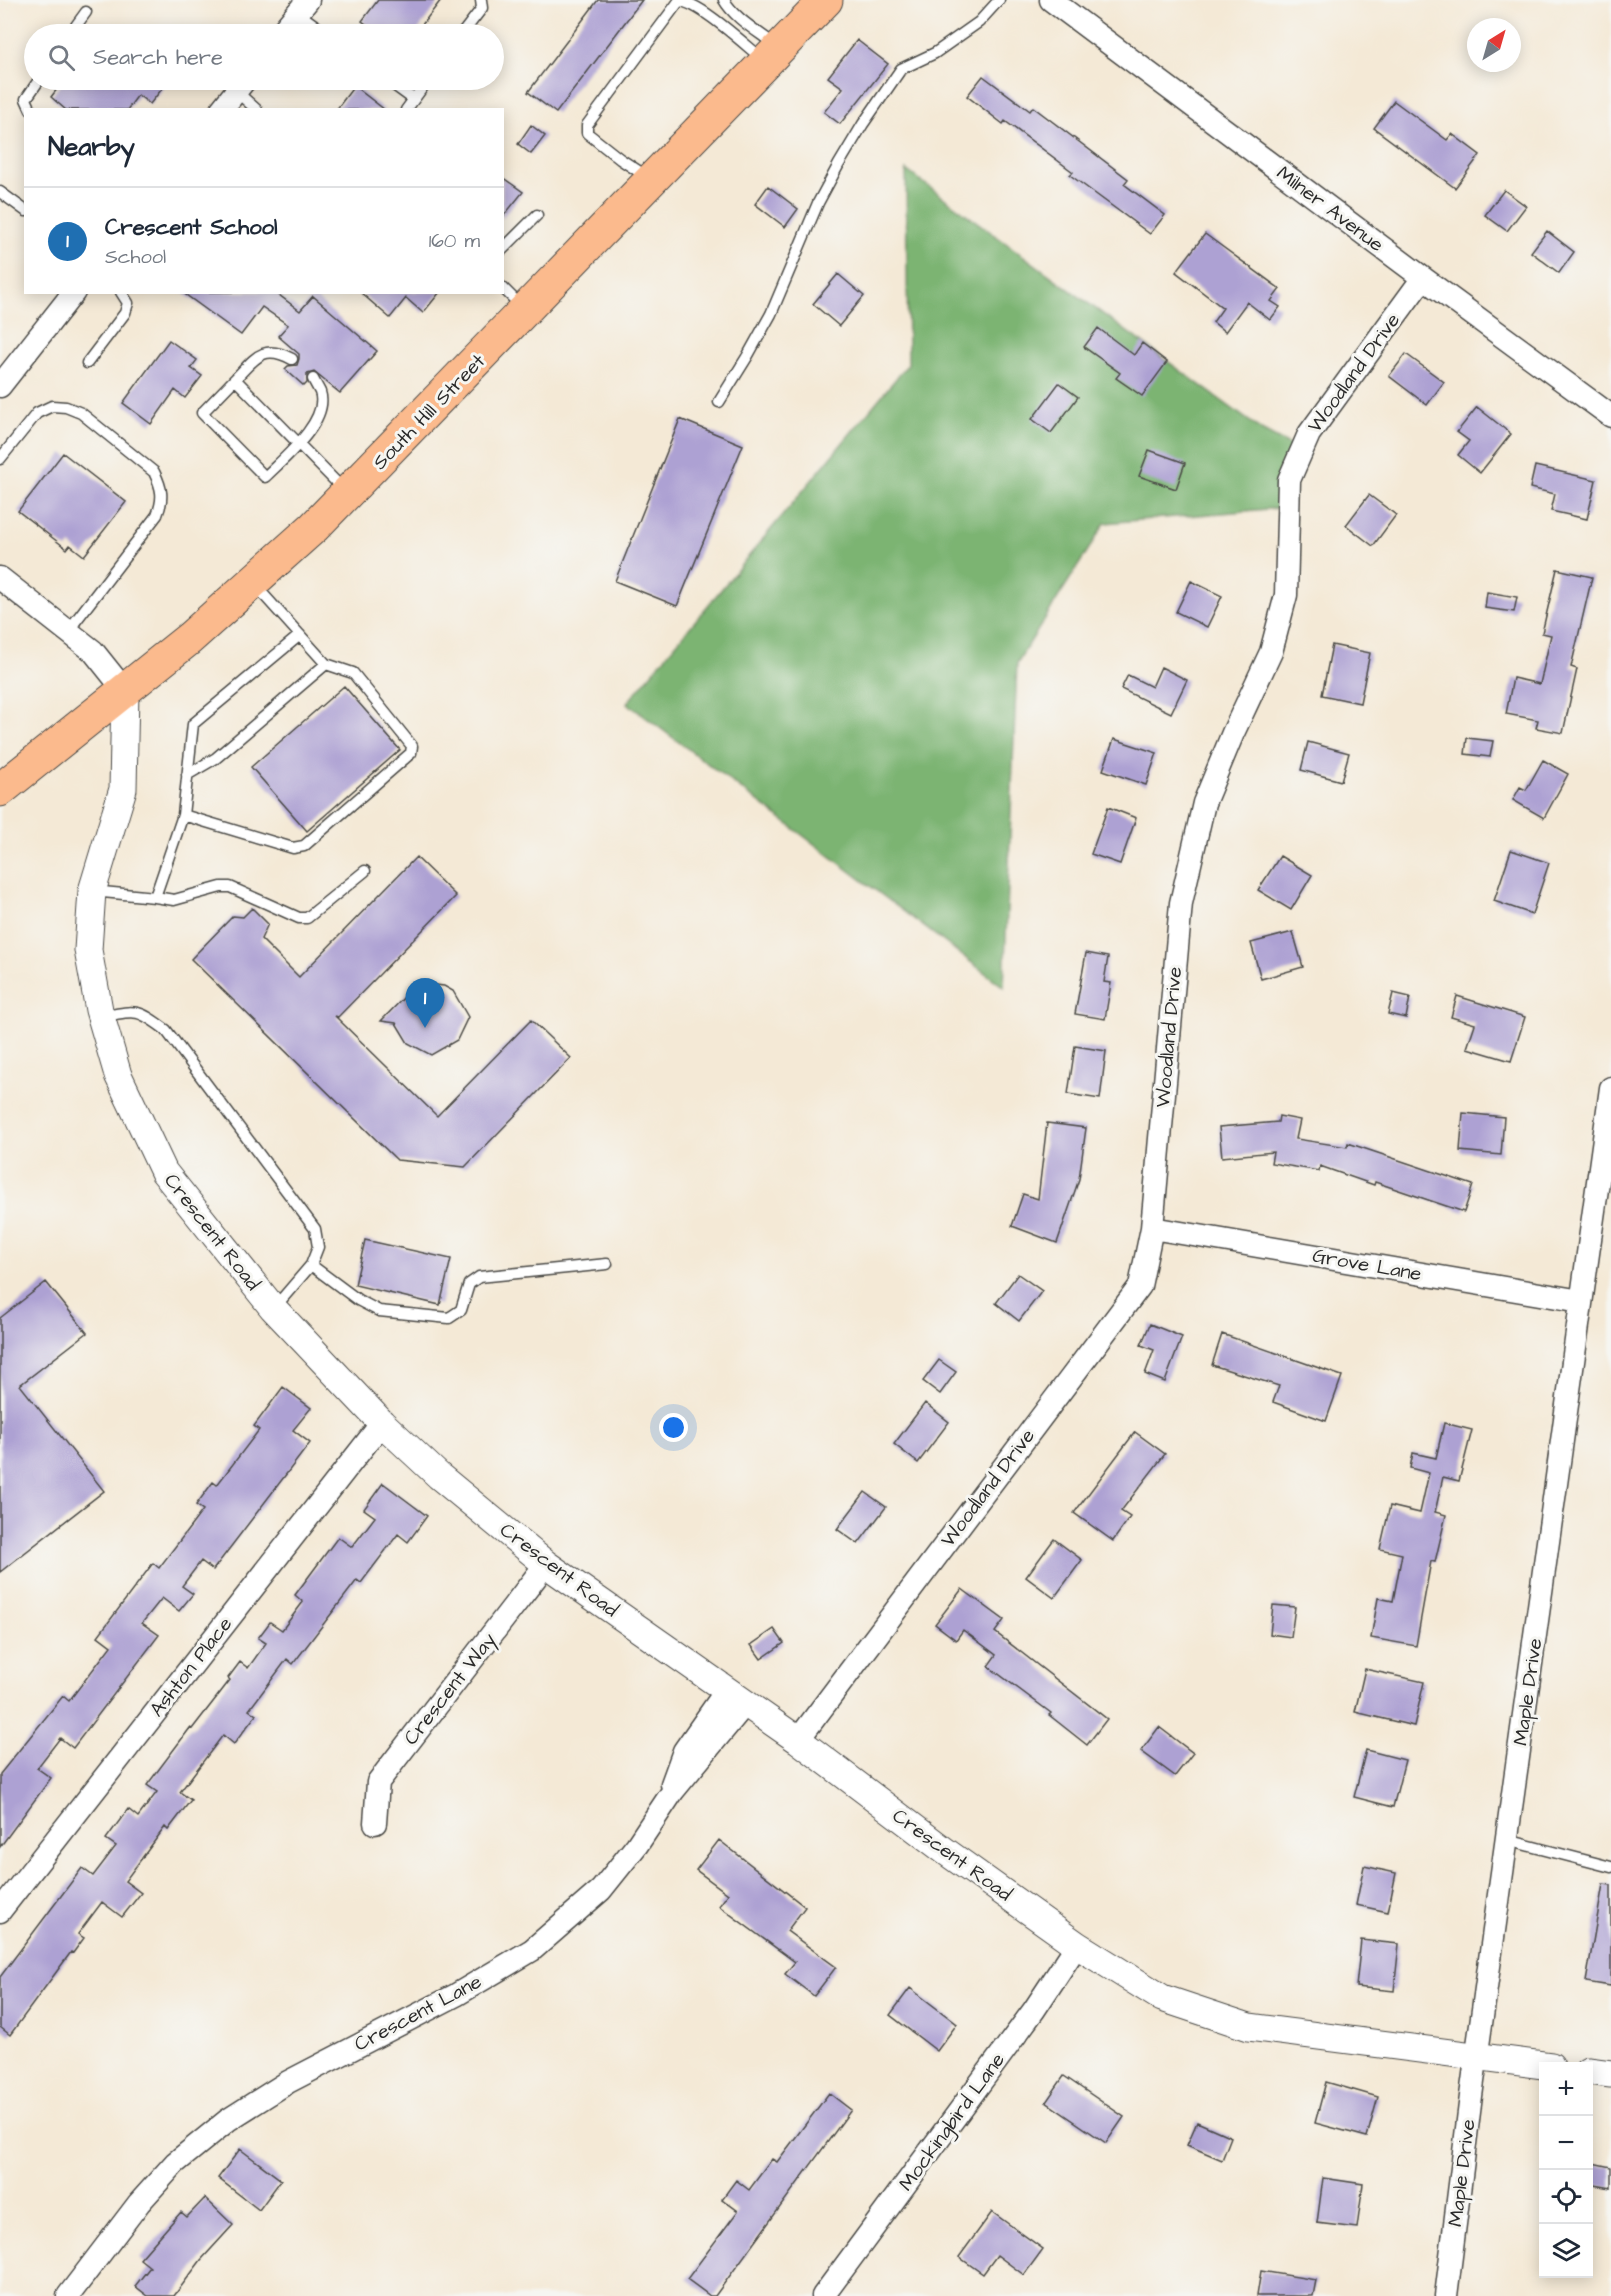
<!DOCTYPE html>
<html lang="en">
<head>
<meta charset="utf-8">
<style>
  :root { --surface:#fff; --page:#f6f6f7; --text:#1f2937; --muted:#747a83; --line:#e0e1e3; --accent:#1f6fb2 }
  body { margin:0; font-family:"Architects Daughter",sans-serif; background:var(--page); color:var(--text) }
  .controls { position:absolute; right:18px; bottom:18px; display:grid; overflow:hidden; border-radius:0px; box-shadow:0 3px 15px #0003 }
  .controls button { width:54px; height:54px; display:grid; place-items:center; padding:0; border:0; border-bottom:2px solid var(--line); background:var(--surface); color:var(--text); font:30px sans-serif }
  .compass { position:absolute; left:1467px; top:18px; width:54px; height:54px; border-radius:50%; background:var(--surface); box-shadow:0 3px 15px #0003; rotate:37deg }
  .you { position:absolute; left:674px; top:1428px; width:21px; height:21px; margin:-15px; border:4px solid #fff; border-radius:50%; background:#1a73e8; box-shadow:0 0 0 9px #1a73e833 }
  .badge { display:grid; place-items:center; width:39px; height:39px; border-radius:50%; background:var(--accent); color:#fff; font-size:20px; font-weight:700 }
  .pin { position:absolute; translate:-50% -50px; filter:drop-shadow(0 2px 3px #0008) }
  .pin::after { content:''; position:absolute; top:32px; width:21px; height:18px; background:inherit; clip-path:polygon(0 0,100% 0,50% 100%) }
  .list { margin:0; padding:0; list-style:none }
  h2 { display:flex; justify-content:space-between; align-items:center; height:78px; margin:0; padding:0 24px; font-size:26px }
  h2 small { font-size:20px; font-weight:400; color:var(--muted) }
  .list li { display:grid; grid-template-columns:39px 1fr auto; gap:18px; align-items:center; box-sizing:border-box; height:108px; padding:0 24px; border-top:2px solid var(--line) }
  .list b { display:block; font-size:22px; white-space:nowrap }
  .list p { margin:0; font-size:20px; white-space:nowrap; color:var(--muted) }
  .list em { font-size:20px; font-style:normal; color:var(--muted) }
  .icon { flex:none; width:33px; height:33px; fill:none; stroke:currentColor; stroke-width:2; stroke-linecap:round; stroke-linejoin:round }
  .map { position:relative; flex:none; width:1611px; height:2296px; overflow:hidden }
  .search { position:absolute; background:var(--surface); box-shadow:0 3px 15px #0003; left:24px; top:24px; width:480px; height:66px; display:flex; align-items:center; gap:15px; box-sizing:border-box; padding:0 21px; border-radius:33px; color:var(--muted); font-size:22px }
  .panel { position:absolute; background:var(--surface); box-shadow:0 3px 15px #0003; left:24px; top:108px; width:480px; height:186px; border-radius:0px }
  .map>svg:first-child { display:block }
  .forest { fill:#7cb472; stroke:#54704e; stroke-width:1.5 }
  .building { fill:#ada1d3 }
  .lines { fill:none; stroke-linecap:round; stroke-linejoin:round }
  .service-casing { stroke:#494845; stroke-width:13 }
  .minor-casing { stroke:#494845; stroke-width:25 }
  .tertiary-casing { stroke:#494845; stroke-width:29 }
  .primary-casing { stroke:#494845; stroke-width:35 }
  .service { stroke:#fff; stroke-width:10 }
  .minor { stroke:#fff; stroke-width:22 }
  .tertiary { stroke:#fff; stroke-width:27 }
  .primary { stroke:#fbba8d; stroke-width:33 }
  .labels { text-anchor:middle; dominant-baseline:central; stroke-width:6; stroke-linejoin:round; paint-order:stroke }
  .street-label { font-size:20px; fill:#2b2b2b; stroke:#f6f6f2 }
</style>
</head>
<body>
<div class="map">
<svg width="1611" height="2296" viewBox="0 0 1611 2296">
  <rect width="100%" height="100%" fill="#f6f6f2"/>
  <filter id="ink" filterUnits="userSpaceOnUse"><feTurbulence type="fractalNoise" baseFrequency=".0167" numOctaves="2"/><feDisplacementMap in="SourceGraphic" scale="12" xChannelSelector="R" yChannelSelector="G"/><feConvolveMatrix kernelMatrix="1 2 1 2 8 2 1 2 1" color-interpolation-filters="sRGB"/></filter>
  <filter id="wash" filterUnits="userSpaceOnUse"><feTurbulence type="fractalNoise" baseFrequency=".008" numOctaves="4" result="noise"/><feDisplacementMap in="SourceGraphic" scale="24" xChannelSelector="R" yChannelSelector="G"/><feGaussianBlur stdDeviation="1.35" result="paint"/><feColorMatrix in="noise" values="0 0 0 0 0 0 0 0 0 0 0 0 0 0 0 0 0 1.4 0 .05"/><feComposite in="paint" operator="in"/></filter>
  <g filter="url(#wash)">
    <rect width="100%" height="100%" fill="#f4e9d6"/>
    <path class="forest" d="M906,170L1263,431L1293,447L1280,508L1105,523L1017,663L1004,987L627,703L908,364Z"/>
    <g id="blocks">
      <path class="building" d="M378,0H441L415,34H380L362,21Z
        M598,0H642L556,113L528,92Z
        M857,40L888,64L840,124L824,112L843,88L828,77Z
        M983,76L1030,111L1033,107L1128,179L1124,184L1165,215L1150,234L1070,175L1073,172L1005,121L1003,124L967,96Z
        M64,80H169L150,104L138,95L127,110H66L51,97Z
        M354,86L385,110H336Z
        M1394,101L1447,140L1452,134L1480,155L1455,188L1374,128Z
        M531,125L545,136L531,154L518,144Z
        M502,177L523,192L502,218Z
        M768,186L798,209L785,227L755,204Z
        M1504,190L1526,206L1507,231L1485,215Z
        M1547,231L1574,252L1559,273L1531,252Z
        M1205,234L1280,289L1271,301L1280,307L1270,320L1247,302L1225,332L1213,322L1223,308L1176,272Z
        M838,274L864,296L839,326L813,304Z
        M182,292H275L300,311L313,296L377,351L340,393L314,372L307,374V383L304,386L285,369L288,366L297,365L299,359V354L278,336L288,325L262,307L241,335Z
        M360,292H440L423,313L406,298L390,318Z
        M1098,328L1134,355L1142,343L1167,362L1142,396L1116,378L1120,373L1084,347Z
        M169,340L197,360L191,368L202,376L185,398L175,390L151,424L123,403Z
        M1406,354L1444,382L1427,405L1389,376Z
        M1059,383L1078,397L1051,433L1032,419Z
        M1477,407L1511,434L1480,473L1458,455L1469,441L1457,432Z
        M680,419L743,445L677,606L615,581Z
        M1149,450L1185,463L1176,489L1139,476Z
        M63,453L126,502L84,556L70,545L67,549L18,511Z
        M1535,466L1596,480L1587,519L1551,511L1555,494L1530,488Z
        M1369,495L1396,515L1373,546L1346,525Z
        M1557,569L1592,577L1571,667L1577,669L1563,733L1536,728L1538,720L1506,714L1513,678L1540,684L1551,635L1542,633Z
        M1191,581L1222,596L1207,627L1176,612Z
        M1487,592L1517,597L1514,612L1485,608Z
        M1332,645L1370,653L1360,703L1322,695Z
        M1161,667L1187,680L1171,713L1121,689L1128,675L1152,687Z
        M344,686L400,750L307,831L251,767Z
        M1467,738L1493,741L1490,757L1465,754Z
        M1114,739L1157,753L1146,785L1103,770Z
        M1308,742L1349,753L1341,781L1301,770Z
        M1543,760L1568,774L1544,818L1513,800L1520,787L1526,790Z
        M1108,807L1136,818L1120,864L1091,854Z
        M1511,850L1549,863L1532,914L1494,901Z
        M1280,856L1312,875L1291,910L1258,890Z
        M416,857L456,896L338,1017L335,1016L437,1116L531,1020L571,1058L465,1167L397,1160L191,959L233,916L243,917L252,908L268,924L261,939L299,977Z
        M1293,932L1303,967L1261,979L1251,943Z
        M1086,953L1108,957L1104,982L1111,983L1105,1019L1075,1014Z
        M418,983L444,986L453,991L468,1017L457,1040L431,1055L408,1043L396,1023L381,1021Z
        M1393,993L1410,997L1406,1018L1388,1014Z
        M1457,996L1525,1017L1511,1061L1467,1048L1475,1024L1451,1017Z
        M1075,1046L1106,1051L1100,1099L1068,1094Z
        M1463,1113L1504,1117L1501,1155L1460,1151Z
        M1279,1116L1300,1120L1296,1139L1347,1147L1348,1143L1473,1185L1464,1212L1375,1182L1374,1185L1320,1166L1319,1171L1271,1163L1273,1152L1222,1157L1219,1127L1278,1122Z
        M1047,1123L1086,1128L1079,1179L1057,1243L1012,1226L1023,1194L1038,1199Z
        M365,1240L451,1259L440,1305L355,1285Z
        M1018,1274L1042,1291L1019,1321L996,1303Z
        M46,1282L87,1333L20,1385L104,1491L0,1572V1318Z
        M1150,1324L1182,1337L1165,1382L1145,1374L1154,1350L1141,1345Z
        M1222,1334L1342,1376L1326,1421L1273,1402L1279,1386L1212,1365Z
        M939,1360L956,1372L940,1394L923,1381Z
        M283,1387L311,1408L293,1430L310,1443L213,1570L201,1561L182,1586L193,1594L179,1611L162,1598L142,1623L159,1635L73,1748L60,1738L37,1768L51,1778L0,1847V1774L63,1696L69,1701L111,1646L98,1636L153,1563L159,1568L203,1510L196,1505L213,1482L217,1485L259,1430L254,1426Z
        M925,1403L949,1422L918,1463L894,1444Z
        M1444,1423L1472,1430L1459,1481L1443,1477L1435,1512L1446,1515L1435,1562L1431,1561L1416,1646L1371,1638L1378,1598L1393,1601L1402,1554L1380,1549L1390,1506L1420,1513L1429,1473L1410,1468L1413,1453L1436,1458Z
        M1135,1432L1165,1454L1121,1511L1130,1517L1113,1541L1074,1513Z
        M383,1483L427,1516L408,1542L398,1534L361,1583L357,1580L293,1664L287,1659L249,1710L256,1715L234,1744L223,1735L180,1792L191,1800L168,1830L165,1827L125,1881L141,1893L122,1917L102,1902L78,1934L84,1938L73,1953L71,1952L10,2035L0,2027V1977L82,1868L93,1876L116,1846L106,1839L128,1809L138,1817L157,1792L147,1785L190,1728L192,1729L230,1680L228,1678L240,1662L248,1668L266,1643L258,1638L270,1622L282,1630L303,1602L295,1595L338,1537L352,1547L375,1517L364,1509Z
        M865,1492L886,1507L858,1544L837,1529Z
        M1054,1539L1082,1560L1054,1598L1026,1577Z
        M962,1589L1004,1620L995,1632L1107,1719L1087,1745L1049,1715L1051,1713L988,1666L996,1655L963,1630L956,1640L935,1624Z
        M1273,1605L1295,1607L1291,1637L1270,1634Z
        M774,1629L784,1643L761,1659L751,1645Z
        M1365,1669L1424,1682L1414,1726L1355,1712Z
        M1159,1727L1193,1753L1175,1776L1141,1751Z
        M1366,1750L1405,1760L1393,1807L1354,1797Z
        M719,1840L805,1907L787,1931L836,1967L814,1996L785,1974L795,1962L719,1906L728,1894L696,1870Z
        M1364,1866L1396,1873L1388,1912L1356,1905Z
        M1603,1884L1611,1885V1986L1586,1982Z
        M1361,1940L1399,1944L1394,1991L1356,1987Z
        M910,1988L957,2024L937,2051L890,2015Z
        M1064,2076L1124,2117L1106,2143L1046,2102Z
        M1326,2082L1378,2097L1367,2137L1315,2123Z
        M829,2093L851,2110L715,2296H710L687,2279L738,2211L722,2199L736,2180L749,2190L772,2159L777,2162Z
        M1197,2122L1231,2137L1222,2160L1187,2145Z
        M240,2149L281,2180L259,2210L218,2178Z
        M1588,2162L1611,2167V2188L1588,2184Z
        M1323,2178L1363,2184L1357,2228L1317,2223Z
        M205,2198L233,2225L201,2260L174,2296H148L135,2286L150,2267L140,2259L181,2212L187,2217Z
        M992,2212L1043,2249L1024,2275L997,2255L983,2274L959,2257Z
        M1261,2271L1316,2280L1313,2296H1257Z"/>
    </g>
  </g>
  <g filter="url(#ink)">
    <use href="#blocks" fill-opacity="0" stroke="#494845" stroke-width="1.5"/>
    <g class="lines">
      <g class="service-casing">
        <path id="service" d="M724,0C735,19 759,32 775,45
          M298,13L327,34
          M70,34L86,12
          M462,34L482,8L481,0
          M387,80L413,99
          M236,91L257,110
          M31,110L26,99L39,80
          M406,110L428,80
          M649,178L620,159L587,133V125L679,1C700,2 745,45 764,60
          M0,192L26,211
          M502,250L537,215
          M502,287L522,307
          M87,363L125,313L128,303L121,292
          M235,379C255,359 262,343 292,359
          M313,379C315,383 318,388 320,392C330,421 283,459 265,477L202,413L235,379L344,490
          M719,402L747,357L771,314L818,203L839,164L863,124L901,69L935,53L979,22L999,0
          M0,459L37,413L52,406L66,407L81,413L154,472C162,488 164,498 157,515L68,631
          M254,584L326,664L353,673L412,746L411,753L304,846L293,848L183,815L193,724L300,635
          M187,775L216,758L326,664
          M92,891L155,897L183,815
          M155,897L174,900L221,887H230L299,918H307L365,871
          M101,1017C136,1010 137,1008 166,1030L315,1229L318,1247L311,1265L275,1307
          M311,1265L358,1300L379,1311L449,1318L461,1310L469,1284L479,1277L607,1264
          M1507,1840L1611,1867"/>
      </g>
      <g class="minor-casing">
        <path id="minor" d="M1051,0L1423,278L1611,416
          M280,34L308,0
          M221,110L245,80
          M0,386L74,292
          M0,578L93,651L125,691
          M1152,1228L1581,1301
          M798,1740L1140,1286L1152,1228L1181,903L1204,803L1233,733L1271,652L1286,595L1289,480L1309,434L1423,278
          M672,1784L684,1751L726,1691
          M375,1823L378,1782L546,1564
          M0,1911L382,1423
          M68,2296L139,2203L175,2163L228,2120L288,2082L456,1995L532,1950L601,1890L637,1845L673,1791L745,1704
          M823,2296L1034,2010L1077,1945
          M1446,2296L1471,2096L1611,1088"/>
      </g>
      <g class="tertiary-casing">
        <path id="tertiary" d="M125,691L123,789L92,891L88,950L99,1010L118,1075L164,1172L273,1308L382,1423L439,1476L546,1564L798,1740L945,1851L1077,1945L1162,1998L1249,2027L1551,2066
          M1588,2071L1611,2074"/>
      </g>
      <g class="primary-casing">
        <path id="primary" d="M0,790L190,638L314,527L826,0"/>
      </g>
      <use href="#service" class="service"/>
      <use href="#minor" class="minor"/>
      <use href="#tertiary" class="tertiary"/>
      <use href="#primary" class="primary"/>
    </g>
  </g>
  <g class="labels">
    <g class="street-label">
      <text transform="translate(1330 209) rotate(37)">Milner Avenue</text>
      <text transform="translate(1354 373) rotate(-54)">Woodland Drive</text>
      <text transform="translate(429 412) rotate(-46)">South Hill Street</text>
      <text transform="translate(1169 1037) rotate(-85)">Woodland Drive</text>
      <text transform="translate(212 1232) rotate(52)">Crescent Road</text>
      <text transform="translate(1367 1265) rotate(10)">Grove Lane</text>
      <text transform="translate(988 1488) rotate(-53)">Woodland Drive</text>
      <text transform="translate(559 1570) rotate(37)">Crescent Road</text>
      <text transform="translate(191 1667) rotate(-52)">Ashton Place</text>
      <text transform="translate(450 1689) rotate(-52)">Crescent Way</text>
      <text transform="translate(1528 1692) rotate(-82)">Maple Drive</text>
      <text transform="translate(952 1855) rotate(36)">Crescent Road</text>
      <text transform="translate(418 2013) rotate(-28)">Crescent Lane</text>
      <text transform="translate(952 2122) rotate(-54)">Mockingbird Lane</text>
      <text transform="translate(1462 2173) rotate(-83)">Maple Drive</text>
    </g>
  </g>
</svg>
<div class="controls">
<button>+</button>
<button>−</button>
<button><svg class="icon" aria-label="locate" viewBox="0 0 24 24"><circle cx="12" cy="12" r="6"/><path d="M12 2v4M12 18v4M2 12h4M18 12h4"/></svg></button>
<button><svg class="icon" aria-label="layers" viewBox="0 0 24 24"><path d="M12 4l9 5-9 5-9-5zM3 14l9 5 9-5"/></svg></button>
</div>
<svg class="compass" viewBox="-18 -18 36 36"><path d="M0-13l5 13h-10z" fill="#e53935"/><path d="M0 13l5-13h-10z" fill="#747a83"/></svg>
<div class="you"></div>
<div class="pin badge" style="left:425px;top:1028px">1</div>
<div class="search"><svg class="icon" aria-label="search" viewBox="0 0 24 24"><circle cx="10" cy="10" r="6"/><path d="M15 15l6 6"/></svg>Search here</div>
<section class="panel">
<h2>Nearby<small></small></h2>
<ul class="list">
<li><span class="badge">1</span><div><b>Crescent School</b><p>School</p></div><em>160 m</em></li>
</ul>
</section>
</div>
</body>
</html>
